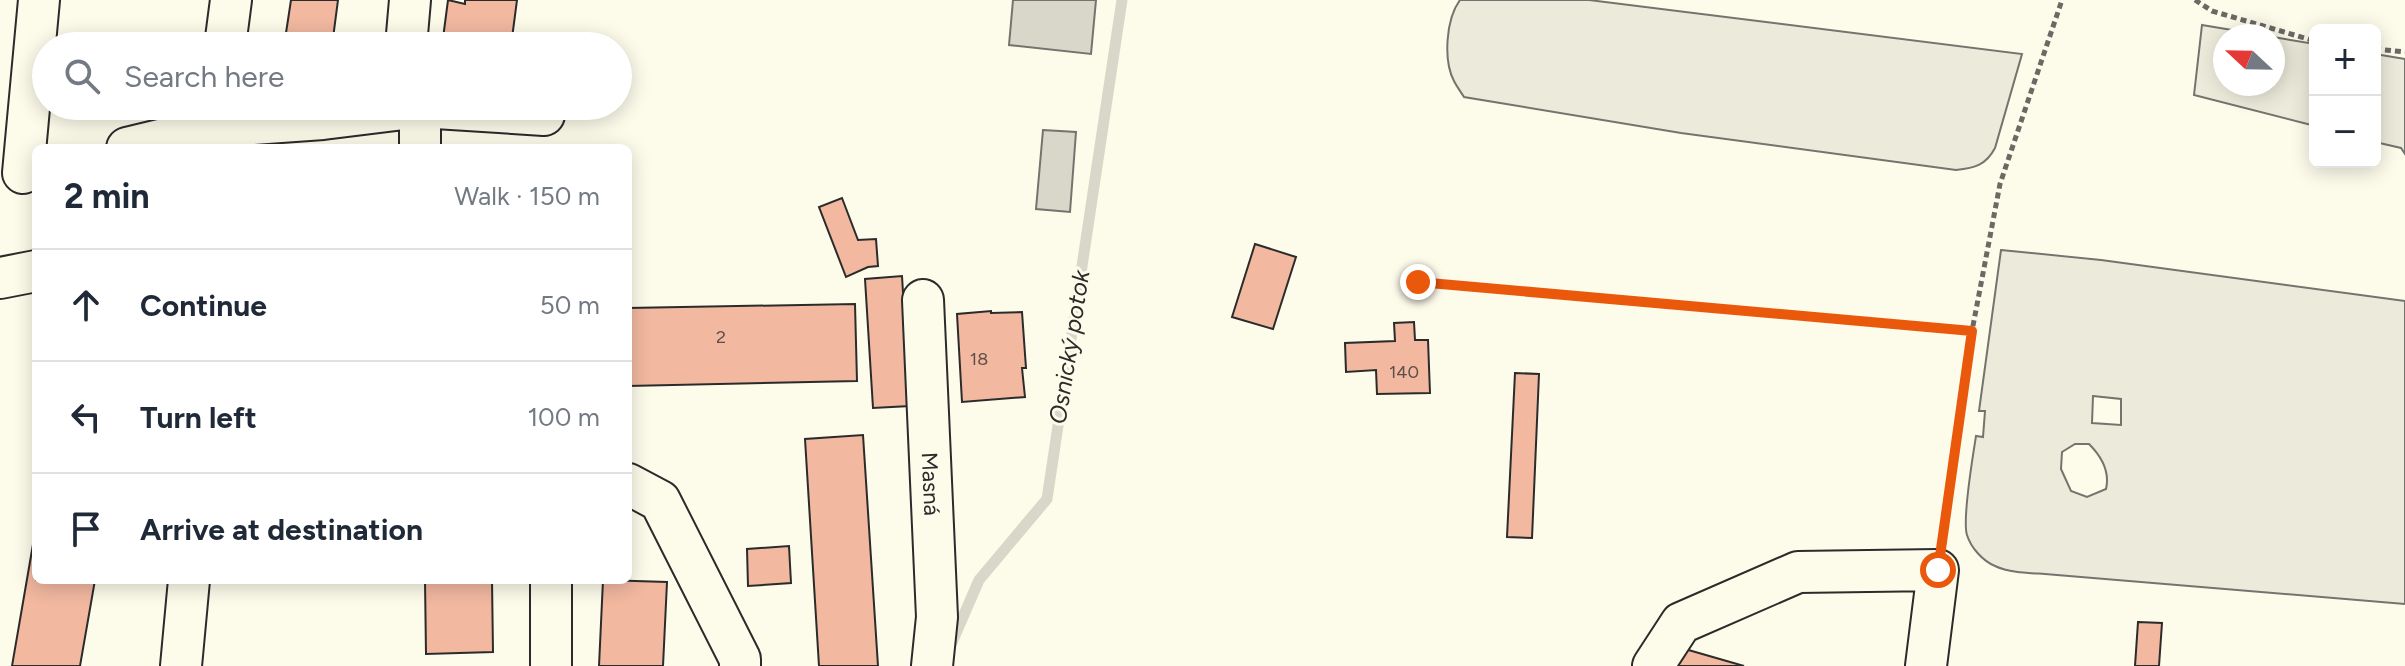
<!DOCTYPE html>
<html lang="en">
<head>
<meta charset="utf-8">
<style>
  :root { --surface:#fff; --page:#f6f6f7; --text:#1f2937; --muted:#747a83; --line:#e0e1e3 }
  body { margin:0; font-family:Figtree,sans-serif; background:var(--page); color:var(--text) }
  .controls { position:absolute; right:24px; top:24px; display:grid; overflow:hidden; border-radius:12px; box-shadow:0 4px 20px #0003 }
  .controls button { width:72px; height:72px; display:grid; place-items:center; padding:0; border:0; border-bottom:2px solid var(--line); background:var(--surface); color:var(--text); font:40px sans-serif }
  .compass { position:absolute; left:2213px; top:24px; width:72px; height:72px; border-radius:50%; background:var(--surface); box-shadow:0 4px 20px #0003; rotate:292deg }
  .stop { position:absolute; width:24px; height:24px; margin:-18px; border:6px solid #ea580c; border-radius:50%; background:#fff }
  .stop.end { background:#ea580c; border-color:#fff; box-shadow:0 2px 8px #0008 }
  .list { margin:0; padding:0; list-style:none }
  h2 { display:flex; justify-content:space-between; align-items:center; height:104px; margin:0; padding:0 32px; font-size:34px }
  h2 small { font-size:26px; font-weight:400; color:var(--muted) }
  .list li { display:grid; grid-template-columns:52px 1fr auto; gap:24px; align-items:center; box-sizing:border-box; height:112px; padding:0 32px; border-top:2px solid var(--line) }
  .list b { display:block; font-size:30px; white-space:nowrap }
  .list em { font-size:26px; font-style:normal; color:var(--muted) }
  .icon { flex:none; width:44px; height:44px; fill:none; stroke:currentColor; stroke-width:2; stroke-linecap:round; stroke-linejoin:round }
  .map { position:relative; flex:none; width:2405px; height:666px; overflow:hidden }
  .search { position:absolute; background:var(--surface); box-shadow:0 4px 20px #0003; left:32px; top:32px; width:600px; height:88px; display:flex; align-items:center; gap:20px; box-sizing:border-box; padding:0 28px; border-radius:44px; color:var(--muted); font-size:30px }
  .panel { position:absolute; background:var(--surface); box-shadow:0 4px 20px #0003; left:32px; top:144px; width:600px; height:440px; border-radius:12px }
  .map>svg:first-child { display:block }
  .green { fill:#ecebdb; stroke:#74746e; stroke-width:2; fill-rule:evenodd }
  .water { fill:#d8d7c9; stroke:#74746e; stroke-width:2 }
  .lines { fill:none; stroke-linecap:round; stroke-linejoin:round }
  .stream { stroke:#d8d7c9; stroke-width:11 }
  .building { fill:#f2b8a0; stroke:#2b2b2b; stroke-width:2 }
  .minor-casing { stroke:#2b2b2b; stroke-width:44 }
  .path { stroke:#6a6964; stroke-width:5; stroke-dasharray:6 4; stroke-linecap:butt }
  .minor { stroke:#fdfbea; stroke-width:40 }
  .route { stroke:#ea580c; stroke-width:10 }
  .labels { text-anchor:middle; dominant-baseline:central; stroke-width:6; stroke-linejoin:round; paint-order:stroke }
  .number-label { font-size:18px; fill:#5d4e48 }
  .street-label { font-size:22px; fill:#2b2b2b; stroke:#fdfbea }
  .water-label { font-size:24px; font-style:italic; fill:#2b2b2b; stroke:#fdfbea }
</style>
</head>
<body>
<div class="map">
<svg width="2405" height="666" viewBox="0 0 2405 666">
  <rect width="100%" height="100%" fill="#fdfbea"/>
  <path class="green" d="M1460,0H1589L2022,54L1995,148C1986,165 1975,168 1956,170L1681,133L1464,97C1461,92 1457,87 1454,81C1443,60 1446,19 1460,0Z
    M2202,25L2268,36H2225V84H2273V37L2315,44V126L2194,95Z
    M2375,54L2405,59V154L2401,148L2375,142Z
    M2001,250L2101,260L2405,301V604L2045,574C2029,573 2010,573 1995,566C1983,561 1971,548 1967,535C1962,520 1973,455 1976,436L1983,437L1985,411H1979ZM2093,396L2121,399V425L2092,423ZM2075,444H2089C2101,456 2110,472 2106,489L2087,497L2071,491L2061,469L2062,452Z"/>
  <path class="water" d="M1013,0H1096L1091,54L1009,45Z
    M1043,130L1076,132L1070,212L1036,209Z"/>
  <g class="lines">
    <path class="stream" d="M950,647L979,580L1047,499L1122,0"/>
  </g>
  <path class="building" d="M291,0H338L332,46H284Z
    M448,0L465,4V0H517L511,46H442Z
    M842,198L858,240L876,239L878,266L868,267L846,277L819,207Z
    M1255,244L1296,257L1273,329L1232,317Z
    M902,276L910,406L873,408L865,279Z
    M855,304L857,381L628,386V308Z
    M991,311V313L1022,312L1026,368H1022L1025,397L962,402L957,314Z
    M1414,322L1415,340H1428L1430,393L1377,394L1376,370L1346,372L1345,343L1395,341L1394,323Z
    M1515,373L1539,374L1532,538L1507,537Z
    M863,435L878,666H819L805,439Z
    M36,527V580H95L80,666H12Z
    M789,546L791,583L748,586L747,549Z
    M425,580H492L493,652L426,654Z
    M603,580L667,582L663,666H599Z
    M2138,622L2162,623L2159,666H2135Z
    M1678,647L1744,666H1673Z"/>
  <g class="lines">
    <g class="minor-casing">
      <g id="minor">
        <path d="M225,46L231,0"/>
        <path d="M406,46L410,0"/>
        <path d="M127,148L214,127V125"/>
        <path d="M189,148L214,127L323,119L420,107L544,115"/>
        <path d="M420,148V107"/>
        <path d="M23,173L39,0"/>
        <path d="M0,278L36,271"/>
        <path id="s1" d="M923,300L937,617L932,666"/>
        <path d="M628,484L660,501L740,659V666"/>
        <path d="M551,580V666"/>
        <path d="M181,666L189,580"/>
        <path d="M1653,666L1681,623L1798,572L1938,570L1926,666"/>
      </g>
    </g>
    <path class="path" d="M2195,0L2212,11L2315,41
      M2375,49L2405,52
      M1418,282L1972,331
      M1943,534L1972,331L2000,184L2062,0"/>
    <use href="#minor" class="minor"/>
  </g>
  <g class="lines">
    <path class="route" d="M1418,282L1972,331L1938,570"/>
  </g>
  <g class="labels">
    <g class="number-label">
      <text x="721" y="337">2</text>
      <text x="979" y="359">18</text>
      <text x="1404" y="372">140</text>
    </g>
    <g class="street-label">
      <text stroke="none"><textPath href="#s1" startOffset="184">Masná</textPath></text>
    </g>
    <g class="water-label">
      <text transform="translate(1069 347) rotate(-81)">Osnický potok</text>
    </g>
  </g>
</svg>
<div class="controls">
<button>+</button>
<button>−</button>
</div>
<svg class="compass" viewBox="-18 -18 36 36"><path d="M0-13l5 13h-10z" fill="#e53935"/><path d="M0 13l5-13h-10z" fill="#747a83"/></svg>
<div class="stop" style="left:1938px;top:570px"></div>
<div class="stop end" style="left:1418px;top:282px"></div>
<div class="search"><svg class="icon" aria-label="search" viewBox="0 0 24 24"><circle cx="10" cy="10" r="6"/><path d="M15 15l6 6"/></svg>Search here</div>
<section class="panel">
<h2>2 min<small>Walk · 150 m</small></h2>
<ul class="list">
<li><svg class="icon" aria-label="ahead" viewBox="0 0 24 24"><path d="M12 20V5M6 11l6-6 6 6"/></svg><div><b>Continue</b></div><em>50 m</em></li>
<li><svg class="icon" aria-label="left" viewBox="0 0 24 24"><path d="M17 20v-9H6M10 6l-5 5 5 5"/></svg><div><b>Turn left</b></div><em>100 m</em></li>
<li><svg class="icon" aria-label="arrive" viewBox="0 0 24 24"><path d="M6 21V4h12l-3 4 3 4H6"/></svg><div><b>Arrive at destination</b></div></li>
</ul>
</section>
</div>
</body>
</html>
